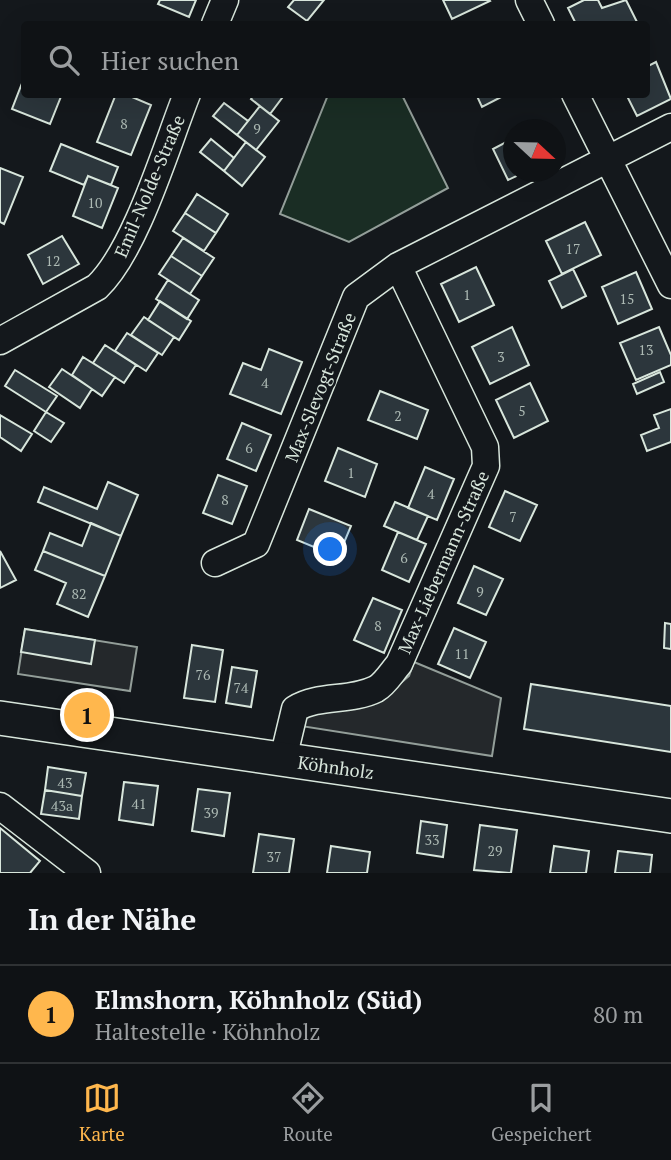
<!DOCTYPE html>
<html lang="de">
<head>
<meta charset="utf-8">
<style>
  :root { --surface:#0f1215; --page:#1d2022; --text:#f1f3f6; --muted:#9b9ea0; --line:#2f3234; --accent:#ffb74d }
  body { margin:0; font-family:"PT Serif",serif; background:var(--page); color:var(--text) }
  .compass { position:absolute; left:503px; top:119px; width:63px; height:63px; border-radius:50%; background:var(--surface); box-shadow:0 7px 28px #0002; rotate:112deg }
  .you { position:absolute; left:331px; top:550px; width:24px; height:24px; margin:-18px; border:5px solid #fff; border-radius:50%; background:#1a73e8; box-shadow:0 0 0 10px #1a73e833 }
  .badge { display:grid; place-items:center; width:46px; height:46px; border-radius:50%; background:var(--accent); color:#111; font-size:23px; font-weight:700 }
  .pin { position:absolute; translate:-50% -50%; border:4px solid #fff; box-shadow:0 2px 7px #0006 }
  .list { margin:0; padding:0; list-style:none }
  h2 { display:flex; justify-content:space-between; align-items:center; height:91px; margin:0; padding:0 28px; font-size:30px }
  h2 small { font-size:23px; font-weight:400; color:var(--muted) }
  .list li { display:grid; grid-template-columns:46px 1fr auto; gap:21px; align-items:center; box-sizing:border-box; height:98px; padding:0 28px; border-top:2px solid var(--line) }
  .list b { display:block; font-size:26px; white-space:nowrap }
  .list p { margin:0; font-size:23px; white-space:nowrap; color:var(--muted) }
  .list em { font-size:23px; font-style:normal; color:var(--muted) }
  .icon { flex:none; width:38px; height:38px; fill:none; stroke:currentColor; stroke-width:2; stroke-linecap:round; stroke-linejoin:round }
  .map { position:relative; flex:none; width:671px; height:873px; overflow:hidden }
  .search { position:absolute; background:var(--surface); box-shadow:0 7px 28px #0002; left:21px; right:21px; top:21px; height:77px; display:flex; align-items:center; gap:18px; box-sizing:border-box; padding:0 24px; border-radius:7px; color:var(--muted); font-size:26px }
  .sheet { height:189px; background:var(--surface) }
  nav { display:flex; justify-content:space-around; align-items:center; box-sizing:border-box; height:98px; border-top:2px solid var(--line); background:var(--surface); font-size:19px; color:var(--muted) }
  nav a { display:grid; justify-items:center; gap:4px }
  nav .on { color:var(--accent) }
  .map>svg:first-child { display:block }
  .green { fill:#1a2d24; stroke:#939e99; stroke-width:2 }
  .parking { fill:#24282b; stroke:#939e99; stroke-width:2 }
  .building { fill:#2c363c; stroke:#d8e6dc; stroke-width:2 }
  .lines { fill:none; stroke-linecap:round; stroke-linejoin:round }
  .minor-casing { stroke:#d8e6dc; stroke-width:29 }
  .major-casing { stroke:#d8e6dc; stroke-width:36 }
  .minor { stroke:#14181c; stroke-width:26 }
  .major { stroke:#14181c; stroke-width:33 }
  .labels { text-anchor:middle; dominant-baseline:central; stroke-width:5; stroke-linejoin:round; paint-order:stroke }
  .number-label { font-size:14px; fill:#adbab4 }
  .street-label { font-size:18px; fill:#d8e6dc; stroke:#14181c }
</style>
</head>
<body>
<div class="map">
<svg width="671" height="873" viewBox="0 0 671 873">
  <rect width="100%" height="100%" fill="#14181c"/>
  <path class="green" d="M328,95H402L448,188L349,242L280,214Z"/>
  <path class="parking" d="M25,629L137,647L130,691L18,674Z
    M414,662L501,698L492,756L301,726L303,715L381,700L409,676Z"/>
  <path class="building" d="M160,0H196L189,17L158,4Z
    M294,0H324L307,21L288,7Z
    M443,0H489L490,1L452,19Z
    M584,0H598L602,8L626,0L638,24H576L568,8Z
    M656,62L671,99L637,116L626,94H646V67Z
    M24,78V94H62L50,124L12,109Z
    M116,94H125L151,105L131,155L97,142Z
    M255,94H285L270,114L251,99Z
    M476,94H507L482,107Z
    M224,103L248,121L237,135L213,116Z
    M260,106L279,121L256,150L237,135Z
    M514,138V172H525L508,180L493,149Z
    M211,139L234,158L224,171L200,152Z
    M246,142L265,157L242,186L224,171Z
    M61,144L118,167L111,185L88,176L84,185L50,171Z
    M0,168L23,177L4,224L0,222Z
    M88,176L118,188L102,228L73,216Z
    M197,194L228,214L216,233L185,213Z
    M185,213L216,233L204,251L173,231Z
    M585,222L601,255L562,274L546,241Z
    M62,236L79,264L43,284L28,255Z
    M183,238L214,258L202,276L171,256Z
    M171,256L202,276L190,294L159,274Z
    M476,267L494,305L459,322L441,284Z
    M573,269L586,296L562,308L549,281Z
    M636,272L652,309L618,324L602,287Z
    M168,280L199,300L187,319L156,299Z
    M160,301L191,321L179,340L148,320Z
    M144,317L174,337L162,355L131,335Z
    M512,327L529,365L490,384L472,347Z
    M659,327L671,355V365L636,380L620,343Z
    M127,333L158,353L146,371L115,351Z
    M105,345L136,365L124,383L93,363Z
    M269,349L302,362L281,414L230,394L243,363L261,370Z
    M83,357L115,377L102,396L72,375Z
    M62,369L92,389L80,408L49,387Z
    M15,370L57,396L46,412L5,386Z
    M660,372L664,382L637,394L633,384Z
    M530,383L548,421L514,438L496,400Z
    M380,391L428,410L417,439L368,420Z
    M671,409V442L647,451L641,435L659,428L654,415Z
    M46,412L64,423L51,442L34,431Z
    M0,415L32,434L21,451L0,437Z
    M242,423L271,435L256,471L227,459Z
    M338,448L377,464L365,497L325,481Z
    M425,467L454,479L437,520L408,508Z
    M218,475L247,486L232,524L203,513Z
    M108,482L138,495L121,536L38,502L44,487L97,509Z
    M505,491L537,505L520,541L489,527Z
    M395,502L428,516L417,540L384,526Z
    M309,509L351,526L338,557L297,540Z
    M91,523L121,536L105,576L43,551L50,533L82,546Z
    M398,532L426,544L409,582L382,570Z
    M0,551L16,580L0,588Z
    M43,551L105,576L88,617L57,604L66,583L35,570Z
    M474,566L503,579L486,615L458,603Z
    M373,598L402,610L384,653L354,640Z
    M665,623L671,624V649L664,648Z
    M454,628L486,642L470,678L438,664Z
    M25,629L95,640L91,664L21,652Z
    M192,645L223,650L215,702L184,698Z
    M232,667L257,671L251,707L226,703Z
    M531,684L671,706V752L524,729Z
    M48,767L86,773L82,796L45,790Z
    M124,782L158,786L153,825L119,820Z
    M198,789L230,793L224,836L192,831Z
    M45,790L82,796L79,819L41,814Z
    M421,821L447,825L443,857L417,853Z
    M480,825L517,830L511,873L474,870Z
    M0,828L40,861L30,873H0Z
    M259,834L294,839L289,873H253Z
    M331,846L370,852L367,873H327Z
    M554,846L589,851L586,873H550Z
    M618,851L652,855L650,873H615Z"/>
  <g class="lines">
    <g class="minor-casing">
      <path id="minor" d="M529,0L541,24
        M215,24L225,0
        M575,94L671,285
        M0,341L97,287C136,250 166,147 187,94
        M215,563L256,544L356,297L398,266L671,127
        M283,759L295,709C319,694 350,702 376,689C385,684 392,672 399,664L486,466L485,447L398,266
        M0,806L87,873"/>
    </g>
    <g class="major-casing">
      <path id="major" d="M0,718L671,816"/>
    </g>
    <use href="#minor" class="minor"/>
    <use href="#major" class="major"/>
  </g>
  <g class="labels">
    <g class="number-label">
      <text x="124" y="123">8</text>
      <text x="257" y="128">9</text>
      <text x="95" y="202">10</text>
      <text x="573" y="248">17</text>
      <text x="53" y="260">12</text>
      <text x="467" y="294">1</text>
      <text x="627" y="298">15</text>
      <text x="646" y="349">13</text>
      <text x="501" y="356">3</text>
      <text x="265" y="382">4</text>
      <text x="522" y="410">5</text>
      <text x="398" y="415">2</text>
      <text x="249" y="447">6</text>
      <text x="351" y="472">1</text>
      <text x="431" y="493">4</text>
      <text x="225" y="499">8</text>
      <text x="513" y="516">7</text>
      <text x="404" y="557">6</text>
      <text x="480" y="591">9</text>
      <text x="79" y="593">82</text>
      <text x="378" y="625">8</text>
      <text x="462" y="653">11</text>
      <text x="203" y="674">76</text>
      <text x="241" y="687">74</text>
      <text x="65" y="782">43</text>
      <text x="139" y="803">41</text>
      <text x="62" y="805">43a</text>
      <text x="211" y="812">39</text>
      <text x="432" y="839">33</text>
      <text x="495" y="850">29</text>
      <text x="274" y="856">37</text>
    </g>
    <g class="street-label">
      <text transform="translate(149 186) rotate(-67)">Emil-Nolde-Straße</text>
      <text transform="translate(320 387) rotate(-68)">Max-Slevogt-Straße</text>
      <text transform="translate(443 562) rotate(-66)">Max-Liebermann-Straße</text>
      <text transform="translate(336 767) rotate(8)">Köhnholz</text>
    </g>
  </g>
</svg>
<svg class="compass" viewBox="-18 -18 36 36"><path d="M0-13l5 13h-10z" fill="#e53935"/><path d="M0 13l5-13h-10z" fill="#9b9ea0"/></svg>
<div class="you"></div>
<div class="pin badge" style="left:87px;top:715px">1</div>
<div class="search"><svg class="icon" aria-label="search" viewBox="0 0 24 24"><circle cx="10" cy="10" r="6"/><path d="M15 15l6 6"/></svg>Hier suchen</div>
</div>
<section class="sheet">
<h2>In der Nähe<small></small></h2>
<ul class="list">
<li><span class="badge">1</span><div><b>Elmshorn, Köhnholz (Süd)</b><p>Haltestelle · Köhnholz</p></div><em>80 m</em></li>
</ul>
</section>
<nav>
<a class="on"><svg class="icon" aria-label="map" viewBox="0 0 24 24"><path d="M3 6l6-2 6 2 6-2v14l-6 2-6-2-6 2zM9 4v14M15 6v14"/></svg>Karte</a>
<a><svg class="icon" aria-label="directions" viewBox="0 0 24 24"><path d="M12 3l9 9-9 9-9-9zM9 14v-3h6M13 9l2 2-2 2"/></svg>Route</a>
<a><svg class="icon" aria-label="saved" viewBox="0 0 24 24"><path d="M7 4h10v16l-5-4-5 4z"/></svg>Gespeichert</a>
</nav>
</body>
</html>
